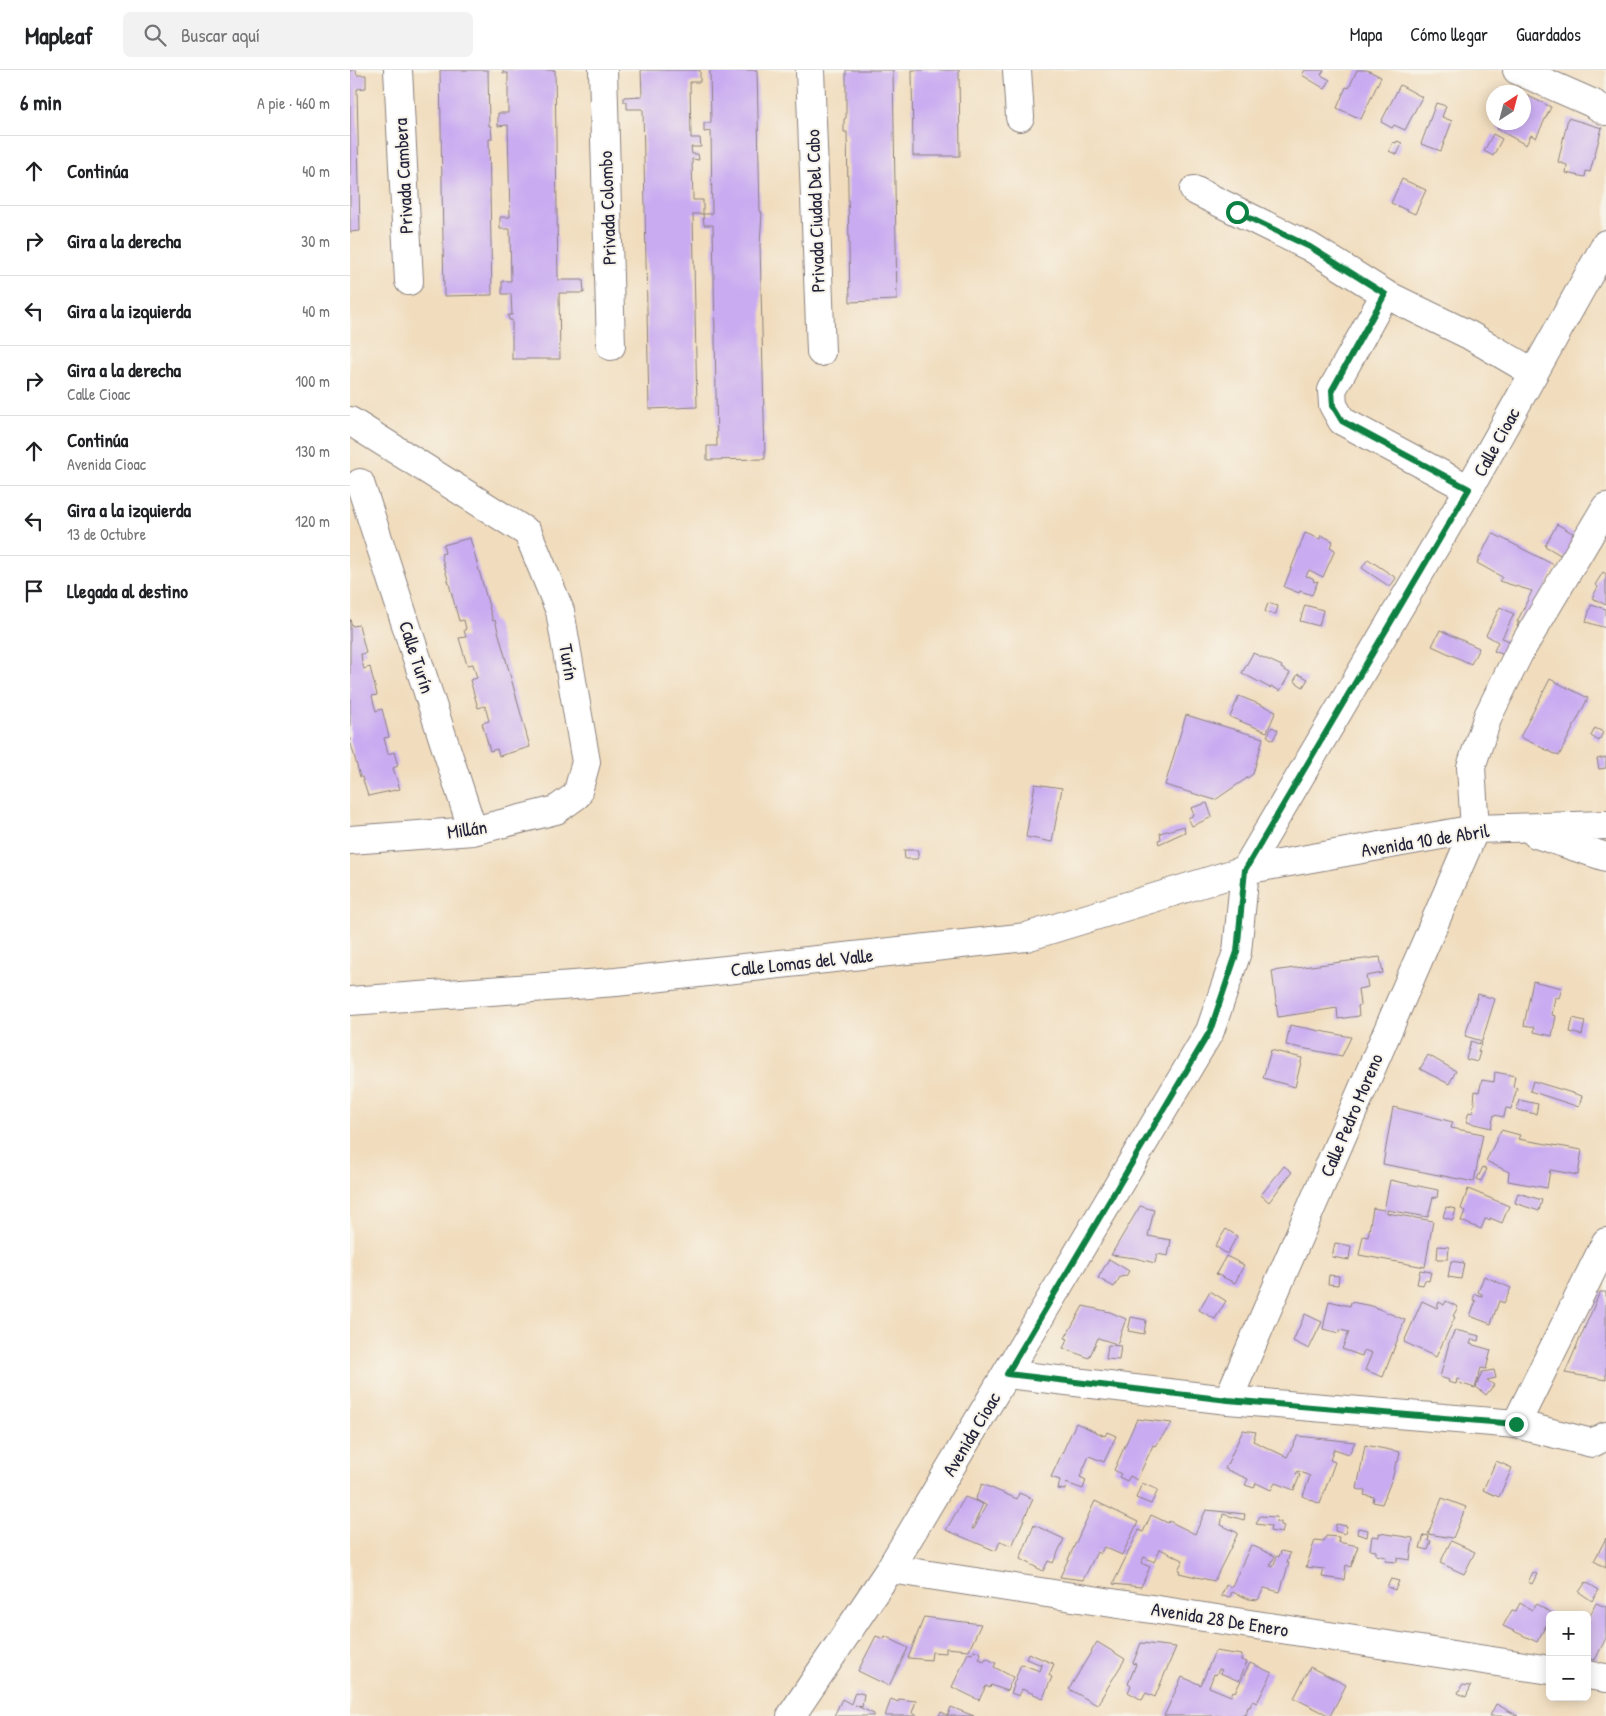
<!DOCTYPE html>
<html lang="es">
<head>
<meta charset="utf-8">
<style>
  :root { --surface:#fff; --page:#f2f2f2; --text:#202124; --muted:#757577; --line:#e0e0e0 }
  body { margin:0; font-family:"Patrick Hand",sans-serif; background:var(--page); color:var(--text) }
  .controls { position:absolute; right:15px; bottom:15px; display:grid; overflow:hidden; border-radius:8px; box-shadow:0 2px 12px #0003 }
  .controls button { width:45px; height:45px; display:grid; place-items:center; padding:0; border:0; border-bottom:1px solid var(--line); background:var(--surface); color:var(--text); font:25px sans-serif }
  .compass { position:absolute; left:1136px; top:15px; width:45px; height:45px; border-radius:50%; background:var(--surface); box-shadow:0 2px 12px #0003; rotate:36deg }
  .stop { position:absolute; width:15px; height:15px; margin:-11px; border:4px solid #0b8043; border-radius:50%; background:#fff }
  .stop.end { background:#0b8043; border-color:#fff; box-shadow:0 1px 5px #0008 }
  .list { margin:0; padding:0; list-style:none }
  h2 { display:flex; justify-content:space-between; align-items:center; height:65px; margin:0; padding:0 20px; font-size:21px }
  h2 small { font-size:16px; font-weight:400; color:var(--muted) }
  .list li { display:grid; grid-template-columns:32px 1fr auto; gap:15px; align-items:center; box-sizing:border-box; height:70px; padding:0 20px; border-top:1px solid var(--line) }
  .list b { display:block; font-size:19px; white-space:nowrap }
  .list p { margin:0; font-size:16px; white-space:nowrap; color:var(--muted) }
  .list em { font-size:16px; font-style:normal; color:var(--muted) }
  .icon { flex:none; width:28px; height:28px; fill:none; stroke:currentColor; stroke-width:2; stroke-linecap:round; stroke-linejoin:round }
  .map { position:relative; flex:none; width:1256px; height:1646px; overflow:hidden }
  header { display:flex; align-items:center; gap:30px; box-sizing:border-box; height:70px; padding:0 25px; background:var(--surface); border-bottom:1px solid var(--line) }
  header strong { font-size:24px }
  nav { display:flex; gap:28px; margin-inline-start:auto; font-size:18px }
  .search { width:350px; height:45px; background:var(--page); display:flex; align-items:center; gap:12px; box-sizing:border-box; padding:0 18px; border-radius:8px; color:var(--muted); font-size:19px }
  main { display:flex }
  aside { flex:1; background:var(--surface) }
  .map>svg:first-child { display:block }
  .building { fill:#c9abf1 }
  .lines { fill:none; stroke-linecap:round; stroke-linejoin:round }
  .minor-casing { stroke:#8a807c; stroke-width:30 }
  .minor { stroke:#fff; stroke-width:28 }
  .route { stroke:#0b8043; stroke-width:6 }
  .labels { text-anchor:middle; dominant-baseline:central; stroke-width:4; stroke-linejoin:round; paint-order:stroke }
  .street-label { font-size:19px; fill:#22223b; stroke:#f7f3e8 }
</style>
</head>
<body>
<header>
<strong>Mapleaf</strong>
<div class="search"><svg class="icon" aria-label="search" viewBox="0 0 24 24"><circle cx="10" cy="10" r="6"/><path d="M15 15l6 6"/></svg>Buscar aquí</div>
<nav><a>Mapa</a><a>Cómo llegar</a><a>Guardados</a></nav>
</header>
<main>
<aside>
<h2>6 min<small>A pie · 460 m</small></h2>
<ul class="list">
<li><svg class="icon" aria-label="ahead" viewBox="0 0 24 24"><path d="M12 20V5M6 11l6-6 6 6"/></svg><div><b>Continúa</b></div><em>40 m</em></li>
<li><svg class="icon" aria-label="right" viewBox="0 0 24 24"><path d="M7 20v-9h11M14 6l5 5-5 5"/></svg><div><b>Gira a la derecha</b></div><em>30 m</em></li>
<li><svg class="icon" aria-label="left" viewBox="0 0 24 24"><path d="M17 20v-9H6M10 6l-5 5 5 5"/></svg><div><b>Gira a la izquierda</b></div><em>40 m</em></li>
<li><svg class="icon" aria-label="right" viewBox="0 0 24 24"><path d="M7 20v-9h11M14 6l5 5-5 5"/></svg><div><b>Gira a la derecha</b><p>Calle Cioac</p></div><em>100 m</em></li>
<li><svg class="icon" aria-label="ahead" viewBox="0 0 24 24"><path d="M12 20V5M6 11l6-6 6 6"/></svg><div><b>Continúa</b><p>Avenida Cioac</p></div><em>130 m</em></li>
<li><svg class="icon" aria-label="left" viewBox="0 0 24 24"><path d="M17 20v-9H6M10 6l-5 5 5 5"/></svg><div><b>Gira a la izquierda</b><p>13 de Octubre</p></div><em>120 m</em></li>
<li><svg class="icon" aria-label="arrive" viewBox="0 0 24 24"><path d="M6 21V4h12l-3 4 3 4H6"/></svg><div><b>Llegada al destino</b></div></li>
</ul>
</aside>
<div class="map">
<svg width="1256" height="1646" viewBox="0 0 1256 1646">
  <rect width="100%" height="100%" fill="#f7f3e8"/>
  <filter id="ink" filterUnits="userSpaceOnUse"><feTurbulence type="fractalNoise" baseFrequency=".02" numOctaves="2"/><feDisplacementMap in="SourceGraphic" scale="10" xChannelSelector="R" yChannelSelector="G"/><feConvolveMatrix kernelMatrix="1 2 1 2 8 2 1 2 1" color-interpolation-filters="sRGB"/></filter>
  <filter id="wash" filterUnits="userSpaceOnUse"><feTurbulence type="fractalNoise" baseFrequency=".0096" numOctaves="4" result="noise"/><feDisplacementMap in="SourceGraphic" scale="20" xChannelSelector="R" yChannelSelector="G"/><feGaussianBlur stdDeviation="1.12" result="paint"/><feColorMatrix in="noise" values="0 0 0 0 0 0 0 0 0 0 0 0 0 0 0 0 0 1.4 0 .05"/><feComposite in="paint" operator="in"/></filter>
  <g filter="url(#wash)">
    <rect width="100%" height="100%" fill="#f1ddbe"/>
    <g id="blocks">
      <path class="building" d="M0,0H6L7,5H16V18L7,19L10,161L0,162Z
        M90,0H138L139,56H141L142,69H139L142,225L94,226Z
        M153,0H205L208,210H233L234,223H209L210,289H162V250H159L158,245H162L161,224H152V211H161L160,159H150V147H160L158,55L148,56V43H158V3H153Z
        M291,0H350V12H340L341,68H350L351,77H341L342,84H348L349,90L342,89L343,130H353V144H343L347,337L299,339L293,39H277V32H274V27L292,26Z
        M360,0H407L410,142H412L410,174L415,389L357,390V376H367L363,155H354L353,144H362L361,61L354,62V53H360L361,51Z
        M496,0H543L547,230L500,232L497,62H494V49L496,48Z
        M562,0H609L610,86H563Z
        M955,0H974L971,5L980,10L975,19L952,5Z
        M1007,0H1017L1031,7L1011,49L987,38L996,17L999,18Z
        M1050,15L1072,27L1055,60L1044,55L1042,58L1031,52Z
        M1174,24L1201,37L1186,68L1181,65L1176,75L1147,59L1151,52H1174Z
        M1086,33L1096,36L1092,47L1102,51L1091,81L1071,74Z
        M1218,48L1252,58L1240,102L1236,101L1235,107L1216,103L1217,95L1208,92Z
        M1143,64L1152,69L1143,86L1134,81Z
        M1047,71L1052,73L1047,85L1039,81L1043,72L1046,73Z
        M1052,109L1076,120L1065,144L1041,133Z
        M1207,454L1231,468L1219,490L1195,476Z
        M955,463L970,469L971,465L983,471L980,477L985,480L973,507L959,500L956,506L963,508L964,512L968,511L962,525L950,521L949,523L934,517Z
        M1142,463L1206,496L1176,560L1167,556L1169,552H1167L1182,521L1149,511L1152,507L1127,493Z
        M120,468L143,551L145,550L180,677L149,686L147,679L140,681L132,653L139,651L135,636L128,638L120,610L127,608L123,594L117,595L109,568L116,567L114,560L116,559L114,550L109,551L91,484L95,483L93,475Z
        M1018,489L1046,508L1040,517L1012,498Z
        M1253,502L1256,504V535L1242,528L1248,517L1245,515Z
        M918,533L928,536L926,544L915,542Z
        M955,535L973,540L969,556L950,551Z
        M1241,535L1256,539V558L1236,552Z
        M1150,537L1164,544L1152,568L1160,571L1164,589L1144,581L1148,572L1136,565Z
        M0,549L2,556L9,555L16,583L11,584L12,592L14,599L20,597L27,625L22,626L24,634L26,641L32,639L39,667L34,668L38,684L44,682L48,696L43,698L50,719L18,726L12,707H10L0,670Z
        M1090,560L1129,578L1121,594L1082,576Z
        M903,583L932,596L931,598L940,603L930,621L921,616L920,618L892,603Z
        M948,604L958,609L953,617L944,611Z
        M1200,609L1238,628L1209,686L1170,667Z
        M889,626L926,641L917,662L880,647Z
        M836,645L913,668L903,704L865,730L815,715Z
        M922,657L928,660L923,670L917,666Z
        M1245,658L1253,662L1249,671L1241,666Z
        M1256,687V698L1249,699L1247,689Z
        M685,714L712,718L702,772L676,767Z
        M857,733L862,747L842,756L838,748L844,745L841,738Z
        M834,756L835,762L809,774L808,770L811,769L810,763Z
        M554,780H568V789H555Z
        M1030,887L1033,903L1016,906L1018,917L1008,919L1010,935L1008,936L1009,946L988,949L987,938L928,947L922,901Z
        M1183,911L1212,918L1209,928L1205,927L1202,945L1206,946L1202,966L1184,962L1185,957L1174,955Z
        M1128,924L1145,929L1132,971L1115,966Z
        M1223,948L1235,951L1232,965L1220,962Z
        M940,955L1001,967L992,986L936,975Z
        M1121,971L1129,974L1130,972H1132L1128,981L1130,982L1127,992L1116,989Z
        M921,980L952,988L945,1017L913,1008Z
        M1078,985L1106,1001L1099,1014L1070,999Z
        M1145,1002L1165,1006L1163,1017L1167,1018L1161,1039L1156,1038L1154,1047L1144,1045L1141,1058L1116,1052L1119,1042L1123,1043L1125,1021L1129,1022L1132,1010L1144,1012Z
        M1183,1011L1232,1026L1229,1037L1180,1021Z
        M1169,1030L1188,1034L1186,1044L1167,1040Z
        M1043,1037L1103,1052L1101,1058L1133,1064L1124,1112L1033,1094Z
        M1151,1060L1170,1065L1168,1069L1232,1080L1228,1105L1200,1100L1197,1118L1158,1111L1159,1102L1136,1091Z
        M934,1096L942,1102L919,1132L911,1125Z
        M1133,1097L1137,1099L1131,1111L1127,1109Z
        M1040,1110L1088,1120L1087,1128L1083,1127L1078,1147L1037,1140V1143L1083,1151L1075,1197L1009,1185L1013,1166L1018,1167L1023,1138L1034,1140Z
        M1118,1119L1159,1136L1152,1153L1140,1148V1150L1135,1149L1131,1159L1111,1151L1115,1141L1111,1139Z
        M1168,1123L1192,1130L1189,1141L1165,1133Z
        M790,1136L804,1140L798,1166L821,1170L818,1186L807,1184L805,1193L785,1188L761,1185Z
        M1096,1137L1106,1139L1103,1150L1093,1147Z
        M876,1159L887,1166L877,1184L865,1176Z
        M985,1173L1001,1176L999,1190L982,1187Z
        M1088,1176L1099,1177L1098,1189H1087Z
        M876,1186L894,1195L885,1213L866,1204Z
        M759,1189L779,1201L776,1206L770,1207L764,1217L748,1208Z
        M1101,1191L1114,1193L1111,1209L1098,1207Z
        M1070,1200L1081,1202L1079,1211L1075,1210L1073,1215L1067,1214Z
        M979,1205L989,1206L988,1215L978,1214Z
        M1134,1206L1161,1218L1154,1233L1149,1231L1141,1254L1120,1246L1126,1231L1123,1230L1125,1224L1132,1226V1224L1128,1222Z
        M860,1221L876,1231L865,1249L849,1240Z
        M1250,1222H1256V1310L1215,1303Z
        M979,1231L1000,1236L1001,1232L1022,1236L1055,1250L1033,1307L1015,1300L1022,1283L1014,1280L1012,1286L992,1279L999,1262L990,1260L989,1263L973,1259Z
        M1072,1231L1087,1238L1089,1232L1094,1235L1096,1231L1108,1237L1103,1246L1105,1247L1086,1287L1054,1272Z
        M733,1236L760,1242L776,1249L767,1274L748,1268L739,1288L713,1278L718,1269L715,1268Z
        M955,1244L972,1252L959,1279L943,1271Z
        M781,1247L796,1250L794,1264L778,1261Z
        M1105,1260L1130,1266L1129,1271L1122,1269L1120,1274L1141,1280L1136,1299L1131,1298L1125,1318L1109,1313L1110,1310L1107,1309L1106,1314L1098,1312L1099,1310L1090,1307L1099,1273Z
        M758,1275L771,1276L769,1290L756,1289Z
        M1144,1300L1146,1308L1137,1310L1144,1315L1136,1325L1126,1317L1132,1302Z
        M787,1349L822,1353L805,1376L803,1375L787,1410L780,1406L777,1411L769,1407L771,1404L764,1400Z
        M726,1353L755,1366L757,1362L766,1366L754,1392L739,1386L730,1407L736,1410L733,1419L716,1413L715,1420L708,1419L710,1410L701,1407Z
        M893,1360L906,1362L903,1371L937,1387L948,1366L1005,1372L999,1384L984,1379L980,1390L985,1392L970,1434L953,1426L960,1406L948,1401L946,1404L950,1405L944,1420L925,1413L921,1420L906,1413L904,1418L895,1415L898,1409L875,1399Z
        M1015,1375L1050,1382L1048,1392H1046L1043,1406L1032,1434L1023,1432L1024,1427L1014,1425L1015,1421L1007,1419Z
        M1146,1391L1162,1398L1149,1427L1133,1420Z
        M792,1413L808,1420L801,1434L786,1428Z
        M632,1414L667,1429L669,1423L683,1429L662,1476L650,1471L646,1481L596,1460L615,1427L633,1434L622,1459H624L636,1435L625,1430Z
        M1092,1428L1116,1437L1103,1468L1078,1464Z
        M745,1431L788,1452L772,1485L754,1477L750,1484L747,1482L733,1510L710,1507Z
        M856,1440L895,1444L894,1450L873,1444L871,1455L888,1463L864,1511L829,1503L830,1501L828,1500L833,1490L810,1479L804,1492L794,1487L791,1493L800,1497L791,1517L763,1514L789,1460L793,1462L801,1445L818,1453L819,1451L845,1464Z
        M910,1446L927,1447L926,1452H931V1455L934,1456L932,1463L920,1461L921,1456L906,1454Z
        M986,1454L997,1456L995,1464L985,1461Z
        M684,1455L714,1469L703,1493L698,1491L693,1501L670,1489Z
        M1008,1458L1018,1460L1017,1467L1007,1464Z
        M1029,1463L1063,1468L1060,1490L1047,1488V1492L1035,1491L1036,1487L1026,1485V1481L1020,1480L1022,1466L1029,1467Z
        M1074,1465L1079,1466L1078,1471H1081L1078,1480L1070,1478Z
        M976,1466L989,1467L988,1472L1008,1476L1001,1497L996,1495L994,1510L972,1507L974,1499L956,1497L965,1470L974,1471Z
        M1256,1468V1498L1244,1491Z
        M1101,1471L1125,1482L1114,1504L1090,1493Z
        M901,1475L925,1486L920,1496L923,1497L927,1486L929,1487L931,1481L940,1483L937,1493H939L930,1522L914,1518L908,1530L899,1529L882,1522L880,1527L871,1526L876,1515L881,1518Z
        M1183,1502L1187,1504L1182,1514L1178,1512Z
        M1041,1509L1049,1511L1045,1520L1037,1517Z
        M1236,1512L1249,1520L1242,1531L1229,1522Z
        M1170,1533L1182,1540L1186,1534L1202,1543L1200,1545V1548L1187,1572L1153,1556L1162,1540L1166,1541Z
        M1246,1533L1256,1537V1568L1245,1590L1237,1588V1552Z
        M574,1547L598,1550L631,1554L619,1580L596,1578V1583L582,1582L581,1590L558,1588Z
        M526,1566L534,1569L535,1566L558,1578L539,1616L508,1601Z
        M747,1572L775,1589L747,1635L719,1619Z
        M791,1573L826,1577L805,1627L796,1623L792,1630L778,1622L781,1616L778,1614L786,1594L783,1593Z
        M624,1580L631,1583L629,1589L634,1591L636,1588L646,1593L644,1597L663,1607L657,1621L641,1615L640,1618L636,1616L629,1630L602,1617L618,1583L622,1584Z
        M865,1581L892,1585L891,1590L897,1592L889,1611L870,1603L872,1600L869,1599L866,1605L864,1604L859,1617L881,1626L883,1621L885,1622L900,1593L922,1603L907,1633L902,1631L900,1637H898L896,1645L893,1644L892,1646H814L832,1607L851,1615Z
        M678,1583L704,1594L699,1605L702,1607L693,1628L672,1619L669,1626L661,1623L664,1616L663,1615L671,1594L690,1601L692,1595L676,1589Z
        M960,1597L996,1615L980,1646L944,1628Z
        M1112,1615L1121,1616L1116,1627L1108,1623Z
        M505,1622L514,1624L512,1637L505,1635L524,1644V1646H484L492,1629L501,1634Z
        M541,1629L548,1632L549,1629L566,1631L562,1643L568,1646H535Z
        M1146,1634L1168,1646H1140Z
        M601,1637L624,1646H589L591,1642L598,1645Z"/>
    </g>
  </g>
  <g filter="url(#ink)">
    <use href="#blocks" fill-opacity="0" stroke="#8a807c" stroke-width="1"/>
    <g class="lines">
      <g class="minor-casing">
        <path id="minor" d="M48,0L59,211
          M253,0L261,276
          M460,0L471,282
          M667,0L670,47
          M1167,0L1242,33L1256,41
          M844,120L960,177L1035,224L1119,265L1184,303
          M1035,224L982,320L983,335L992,351L1119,419
          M0,351L178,463L210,541L236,692L227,725L206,740L123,761L0,770
          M10,413L123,761
          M1186,764L1256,787
          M0,931L266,912L676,867L895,800L1125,759L1256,755
          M657,1304L878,1330L1166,1354L1242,1373L1256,1366
          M878,1330L1125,759L1121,697L1138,646L1169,583L1256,437
          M1166,1354L1256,1172
          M540,1499L1200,1600
          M1237,1605L1256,1608
          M441,1646L540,1499L860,961L887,882L895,800L1119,419L1256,174"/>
      </g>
      <use href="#minor" class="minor"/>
    </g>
  </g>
  <g class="lines" filter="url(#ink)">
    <path class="route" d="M887,142L960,177L1035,224L982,320L983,336L992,351L1119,419L895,800L887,882L860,961L657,1304L878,1330L1166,1354"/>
  </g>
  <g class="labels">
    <g class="street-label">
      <text transform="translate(53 106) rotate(-93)">Privada Cambera</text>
      <text transform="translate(257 138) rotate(-92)">Privada Colombo</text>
      <text transform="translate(465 141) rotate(-92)">Privada Ciudad Del Cabo</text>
      <text transform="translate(1146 372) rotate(-61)">Calle Cioac</text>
      <text transform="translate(67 587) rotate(72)">Calle Turín</text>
      <text transform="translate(219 592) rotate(80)">Turín</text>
      <text transform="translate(117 759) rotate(-8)">Millán</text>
      <text transform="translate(1075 770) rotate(-9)">Avenida 10 de Abril</text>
      <text transform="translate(452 892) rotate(-6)">Calle Lomas del Valle</text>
      <text transform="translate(1001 1045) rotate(-67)">Calle Pedro Moreno</text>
      <text transform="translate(621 1364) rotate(-59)">Avenida Cioac</text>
      <text transform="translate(870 1549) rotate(9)">Avenida 28 De Enero</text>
    </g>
  </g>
</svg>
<div class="controls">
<button>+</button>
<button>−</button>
</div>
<svg class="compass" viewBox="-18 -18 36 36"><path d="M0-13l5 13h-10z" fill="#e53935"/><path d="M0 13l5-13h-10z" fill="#757577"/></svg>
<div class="stop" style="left:887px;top:142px"></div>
<div class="stop end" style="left:1166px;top:1354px"></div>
</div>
</main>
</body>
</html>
